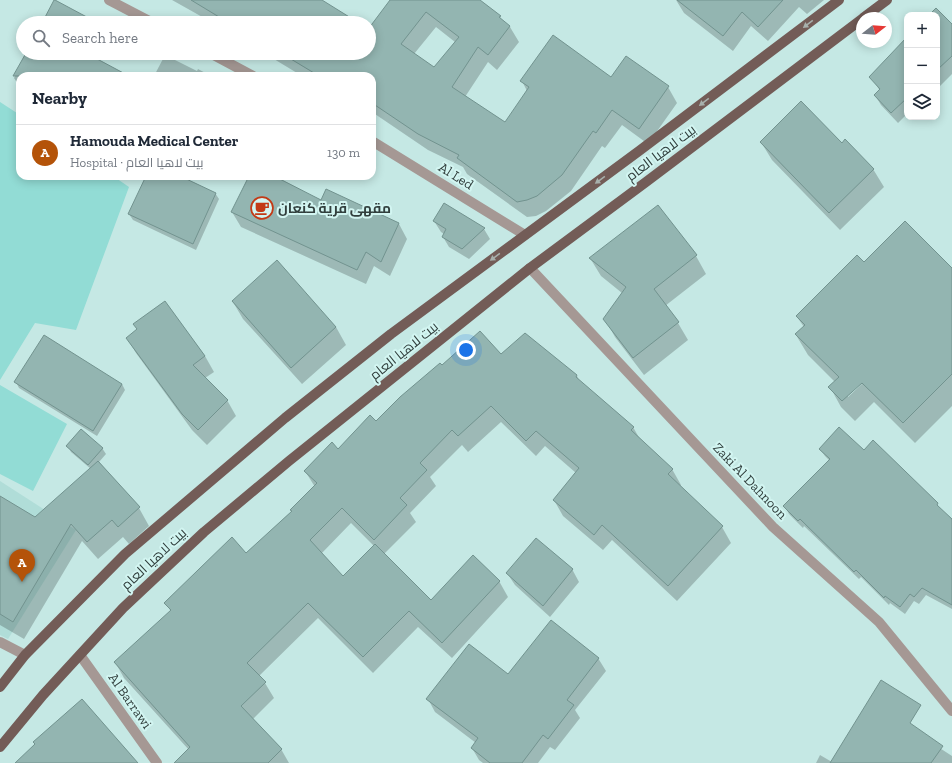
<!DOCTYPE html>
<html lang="en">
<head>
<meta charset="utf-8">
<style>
  :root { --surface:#fff; --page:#f6f6f7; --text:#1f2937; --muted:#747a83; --line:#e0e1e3; --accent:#b45309 }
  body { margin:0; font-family:"Zilla Slab",Cairo,serif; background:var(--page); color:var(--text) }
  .controls { position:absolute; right:12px; top:12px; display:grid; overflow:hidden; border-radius:8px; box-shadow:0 2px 10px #0003 }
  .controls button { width:36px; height:36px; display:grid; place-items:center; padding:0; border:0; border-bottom:1px solid var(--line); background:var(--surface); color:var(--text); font:20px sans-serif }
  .compass { position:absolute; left:856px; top:12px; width:36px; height:36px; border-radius:50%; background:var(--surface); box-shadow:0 2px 10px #0003; rotate:73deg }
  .you { position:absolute; left:466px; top:350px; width:14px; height:14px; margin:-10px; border:3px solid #fff; border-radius:50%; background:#1a73e8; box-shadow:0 0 0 6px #1a73e833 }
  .badge { display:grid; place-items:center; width:26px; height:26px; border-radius:50%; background:var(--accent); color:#fff; font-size:13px; font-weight:700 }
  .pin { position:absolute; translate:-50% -33px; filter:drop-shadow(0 1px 2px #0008) }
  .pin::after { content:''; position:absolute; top:21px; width:14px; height:12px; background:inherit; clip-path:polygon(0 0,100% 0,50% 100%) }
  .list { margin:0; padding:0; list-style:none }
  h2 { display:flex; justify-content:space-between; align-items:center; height:52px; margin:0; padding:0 16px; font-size:17px }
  h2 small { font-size:13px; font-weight:400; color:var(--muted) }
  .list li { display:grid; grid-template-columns:26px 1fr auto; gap:12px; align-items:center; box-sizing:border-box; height:56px; padding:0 16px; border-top:1px solid var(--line) }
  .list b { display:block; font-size:15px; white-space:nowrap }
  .list p { margin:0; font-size:13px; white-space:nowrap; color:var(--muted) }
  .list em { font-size:13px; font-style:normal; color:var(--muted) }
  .icon { flex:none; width:22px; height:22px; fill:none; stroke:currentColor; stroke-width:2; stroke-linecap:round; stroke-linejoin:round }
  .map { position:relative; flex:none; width:952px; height:763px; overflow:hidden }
  .search { position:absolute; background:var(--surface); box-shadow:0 2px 10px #0003; left:16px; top:16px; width:360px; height:44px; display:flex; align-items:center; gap:10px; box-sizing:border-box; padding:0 14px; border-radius:22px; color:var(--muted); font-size:15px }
  .panel { position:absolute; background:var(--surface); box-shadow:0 2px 10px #0003; left:16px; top:72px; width:360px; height:108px; border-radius:12px }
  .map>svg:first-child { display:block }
  .built { fill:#b0ddd8 }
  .green { fill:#92dcd5 }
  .shadow { fill:#0003; fill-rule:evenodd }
  .building { fill:#93b5b1; stroke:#72938f; fill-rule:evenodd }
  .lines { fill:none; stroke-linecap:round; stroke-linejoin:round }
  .minor { stroke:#a59894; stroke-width:10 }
  .major { stroke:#735c57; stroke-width:10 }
  .oneway { fill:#a7b0ac }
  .labels { text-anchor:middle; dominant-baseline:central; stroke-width:4; stroke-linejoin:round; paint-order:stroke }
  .street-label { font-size:14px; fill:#313f3d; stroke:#d2f5f1 }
  .poi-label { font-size:14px; font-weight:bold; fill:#313f3d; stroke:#d2f5f1; text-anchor:start }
</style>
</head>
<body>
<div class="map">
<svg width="952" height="763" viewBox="0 0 952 763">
  <rect width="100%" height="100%" fill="#c5e8e4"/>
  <path class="built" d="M0,481L76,530L8,639L0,635Z"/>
  <path class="green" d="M0,102L20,115V176H113L129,187L76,330L35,323L0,380Z
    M0,385L67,424L33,491L0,474Z"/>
  <path class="shadow" d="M172,0H320L357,23H213Z
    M392,0H479L500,17L502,21L510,27L519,42L497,70L488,62L465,97L505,123L527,91L522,81L611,78L668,87L677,103L648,144L622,125L605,148L602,146L571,191L546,211L536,216L527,217L467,174L463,167L428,150L372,112V76H302L264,53H369V29ZM436,27L455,42L435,68L414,54Z
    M676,0H824L807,14L799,7L768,41L751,26L733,51L684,13Z
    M936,9L952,25V74L937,89V15H930Z
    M907,39V114L898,123L881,105L875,95L880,91L871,77Z
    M27,53H94L92,57L127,76H20V87L14,78Z
    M165,55L197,71L198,69L211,76H154Z
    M761,142L842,145L873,169L884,187L840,230L772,160Z
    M147,176H177L215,193L219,199L196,250L133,220L129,214Z
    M250,176H272L321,202L326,191L399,224L407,239L390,276L374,266L366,284L241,227L232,212Z
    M658,207L696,256L706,274L665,306L678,323L688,340L644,375L615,337L605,319L622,293L601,276L590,258Z
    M434,221L484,229L490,239L469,259L449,247L443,237L444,234L441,232Z
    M864,263L952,269V406L915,443L874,402L855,421L841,407L830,387L835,382L808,355L796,335L804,327L797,317ZM865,378L866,380L848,397V395Z
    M165,302L205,356L214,372L205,378L227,400L236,416L207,445L192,430L136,353L127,338L138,330L134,324Z
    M233,302L336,327L346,345L302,384L243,319Z
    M525,334L577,376L580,382L633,427L641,441L672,469L681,485L680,487L722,527L731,543L677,601L612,540L603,550L563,516L554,500L576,473L545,446L536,456L501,422L468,452L462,445L430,477L436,486L410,513L416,522L384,554L431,601L499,581L508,597L452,658L418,627L373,673L318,618L259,676L265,683L274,698L253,719L281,749L289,763H179L189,750L124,678L115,662L171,612L166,603L246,554L292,511L315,487L305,471L338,450L376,422L442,367L501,355ZM351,523L374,546L343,578L321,554Z
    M16,382L122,384L125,390L97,436L19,388Z
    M68,446L102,448L106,454L99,462L139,508L149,526L129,544L123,537L98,559L82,541L24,639L0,625V498L35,519L91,469L71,452Z
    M820,449L864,452L937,504L941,510L952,520V609L926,595L919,604L914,601L905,614L890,603L889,605L861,577L859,579L804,526L803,528L789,514L785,507L830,461L825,456Z
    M572,569L579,582L550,617L515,585L507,573Z
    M598,658L606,671L575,710L580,718L555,750L550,747L538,763H483L479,760L472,748L476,743L435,712L428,699L508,676Z
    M869,702L952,756V763H816L820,755L832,762Z"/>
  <path class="building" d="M54,0H55L98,23H42Z
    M191,0H322L359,23H229Z
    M390,0H480L501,16L499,17L510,26L488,55L478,47L452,87L505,122L529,87L520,81L553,35L611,77L626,56L669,86L639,129L612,110L596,133L593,131L562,175L537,196L527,200L517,202L457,158L459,155L418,134L372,103V76H319L281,53H369V28ZM426,12L459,37L434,67L401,44Z
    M677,0H783L758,27L742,12L723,36Z
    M936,8L952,24V56L937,70V15H929Z
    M907,37V98L891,113L874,95L880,89L869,77Z
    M26,53H86L129,76H13Z
    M801,101L842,143L845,139L874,169L829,213L760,142Z
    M146,176H180L216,193L193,244L128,214Z
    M249,176H274L321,200L326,189L399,223L381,262L366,252L357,270L231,212Z
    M444,203L485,228L462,249L442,237L446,229L433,221Z
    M658,205L697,255L654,289L679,322L633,358L603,319L626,287L589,258Z
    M905,221L952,268V374L903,423L862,383L842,401L828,387L839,377L795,334L805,325L796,316L857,255L864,262Z
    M277,260L336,327L291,368L232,301Z
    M165,301L205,356L193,365L228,400L198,430L182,414L126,338L137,329L133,324Z
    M480,331L501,354L525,333L577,375L576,377L634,427L631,430L673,469L668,474L723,526L668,586L602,525L594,535L553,500L579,468L536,431L526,441L491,406L458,436L452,430L420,463L427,470L400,498L407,505L374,540L342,508L310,540L343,576L375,544L431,600L473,555L500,581L442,643L409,611L363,657L308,603L247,663L266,682L241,706L282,749L268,763H174L190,747L114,662L171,610L164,603L232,537L246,553L292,511L290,510L317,483L304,471L332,442L338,449L370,415L376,421L400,397L440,363L442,365Z
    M44,335L122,384L93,431L14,382Z
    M839,427L864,450L873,440L938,503L937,505L952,519V605L922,588L914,597L910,594L900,607L885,596L884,598L856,570L854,572L800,519L798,521L783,506L830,459L819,449Z
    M81,429L103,448L88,465L66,446Z
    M98,461L140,507L118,527L112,520L87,542L71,524L13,622L0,614V496L35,517Z
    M536,538L573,569L543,606L506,573Z
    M551,620L599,658L567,700L574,705L548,739L543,735L522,763H490L471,748L478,738L426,699L469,644L508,674Z
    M881,680L921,705L910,723L943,746L931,763H830Z
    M82,699L138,763H15L35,744L33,742Z"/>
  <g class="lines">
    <path class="minor" d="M109,0L153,23
      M210,53L253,76
      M372,141L525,235
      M530,268L773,527L879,622L952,711
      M0,642L25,655
      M80,655L157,763"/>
    <path class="major" d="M863,18L887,0
      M0,687L25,655L125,554L285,418L391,334L639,151L839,0
      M0,747L43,695L123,608L204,532L289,461L530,268L646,182L862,19"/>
  </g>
  <defs><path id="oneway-solid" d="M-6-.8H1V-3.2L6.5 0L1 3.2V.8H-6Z"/></defs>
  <g class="oneway">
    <use href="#oneway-solid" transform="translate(808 24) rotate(143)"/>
    <use href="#oneway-solid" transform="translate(704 102) rotate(143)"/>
    <use href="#oneway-solid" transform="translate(600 180) rotate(144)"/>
    <use href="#oneway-solid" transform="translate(495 257) rotate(144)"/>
  </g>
  <defs>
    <g id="cafe-ring" transform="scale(1.15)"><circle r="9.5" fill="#d2f5f1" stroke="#c33a16" stroke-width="1.5"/><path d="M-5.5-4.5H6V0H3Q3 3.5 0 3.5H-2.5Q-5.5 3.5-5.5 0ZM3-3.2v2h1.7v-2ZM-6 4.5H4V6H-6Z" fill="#c33a16"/></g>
  </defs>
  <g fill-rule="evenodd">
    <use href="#cafe-ring" x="262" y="208"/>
  </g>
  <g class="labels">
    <g class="street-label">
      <text transform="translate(661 153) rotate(-37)">بيت لاهيا العام</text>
      <text transform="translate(456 176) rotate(32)">Al Led</text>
      <text transform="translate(404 351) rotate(-39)">بيت لاهيا العام</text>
      <text transform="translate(750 481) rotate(46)">Zaki Al Dahnoon</text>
      <text transform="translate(154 559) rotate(-43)">بيت لاهيا العام</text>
      <text transform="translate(130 701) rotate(55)">Al Barrawi</text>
    </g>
    <g class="poi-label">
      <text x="278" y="208">مقهى قرية كنعان</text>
    </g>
  </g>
</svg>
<div class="controls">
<button>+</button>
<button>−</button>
<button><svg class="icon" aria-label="layers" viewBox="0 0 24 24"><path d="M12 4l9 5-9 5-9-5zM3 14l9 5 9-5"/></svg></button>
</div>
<svg class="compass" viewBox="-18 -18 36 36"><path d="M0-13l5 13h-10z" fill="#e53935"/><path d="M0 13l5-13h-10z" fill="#747a83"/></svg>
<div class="you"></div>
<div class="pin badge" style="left:22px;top:582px">A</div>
<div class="search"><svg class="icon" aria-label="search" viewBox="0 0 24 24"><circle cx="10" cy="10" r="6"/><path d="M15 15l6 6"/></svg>Search here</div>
<section class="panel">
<h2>Nearby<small></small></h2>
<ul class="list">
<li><span class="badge">A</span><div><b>Hamouda Medical Center</b><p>Hospital · بيت لاهيا العام</p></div><em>130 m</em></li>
</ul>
</section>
</div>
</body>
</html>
